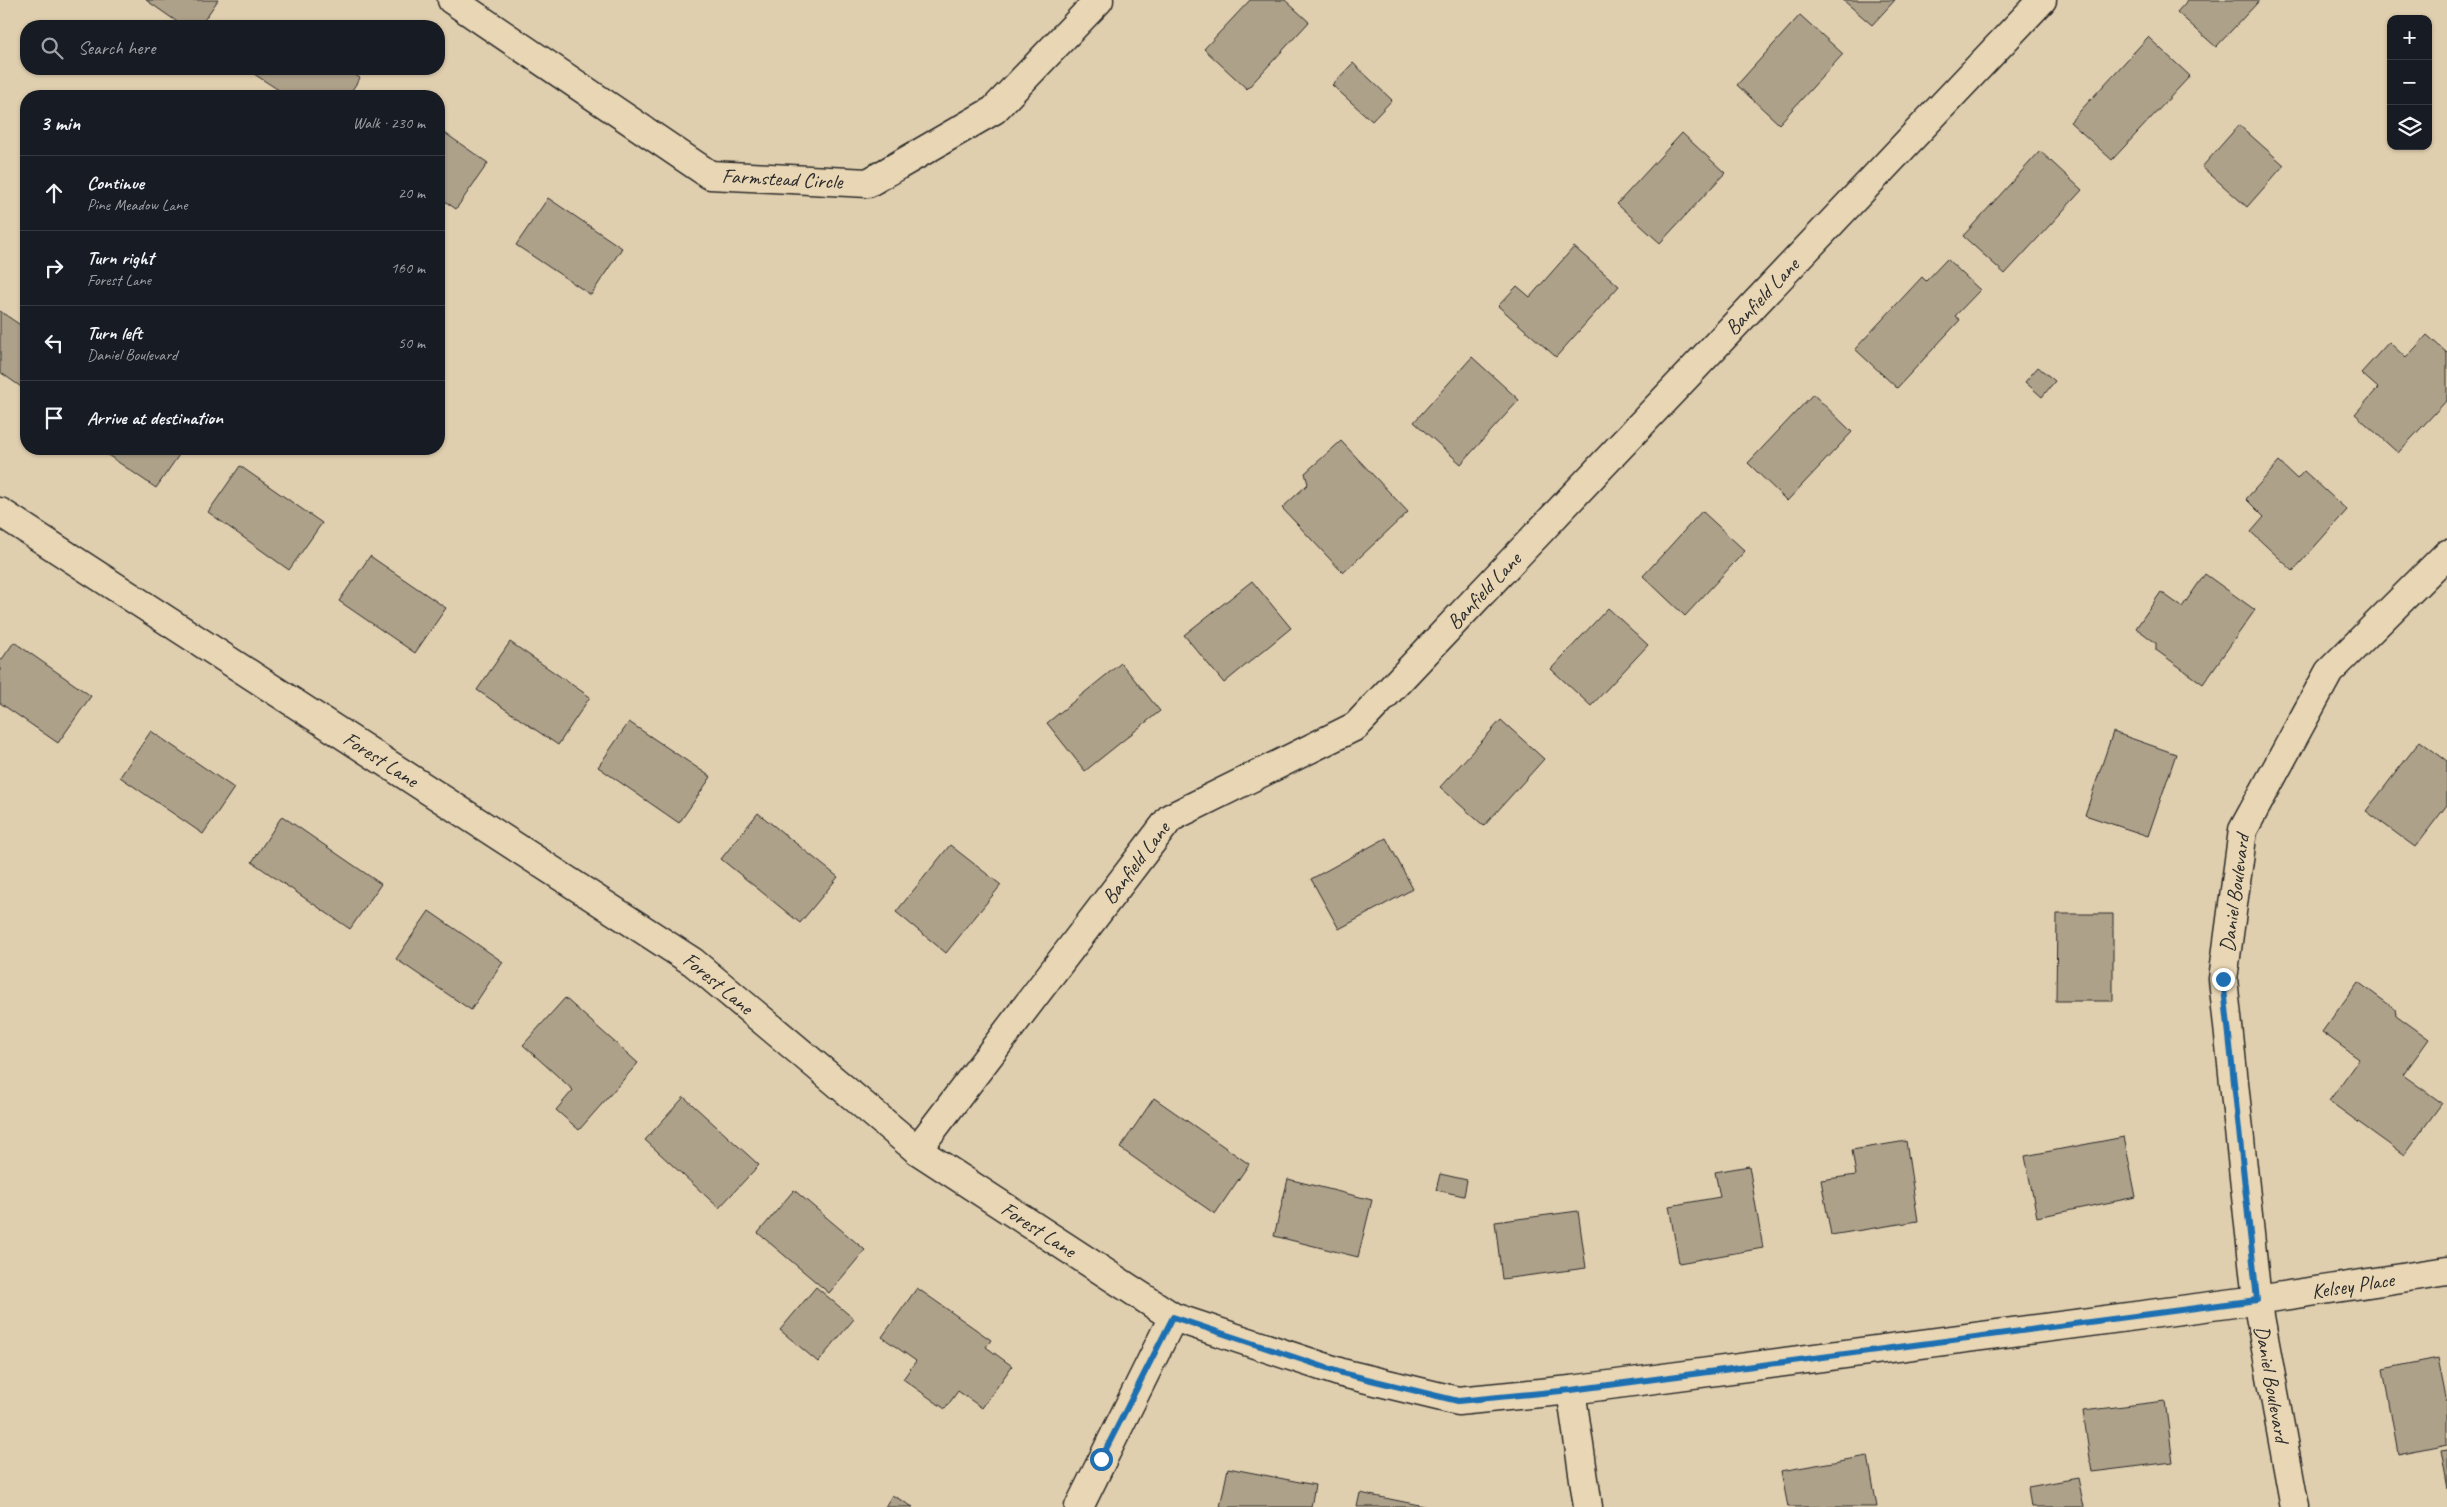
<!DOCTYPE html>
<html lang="en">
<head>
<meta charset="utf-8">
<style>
  :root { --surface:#171b24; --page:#20242c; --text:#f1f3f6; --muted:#9ea1a6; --line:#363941 }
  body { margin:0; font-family:Caveat,sans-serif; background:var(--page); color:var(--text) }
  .controls { position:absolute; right:15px; top:15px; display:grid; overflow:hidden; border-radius:10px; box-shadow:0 1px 4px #0004 }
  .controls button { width:45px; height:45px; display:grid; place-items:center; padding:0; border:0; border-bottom:1px solid var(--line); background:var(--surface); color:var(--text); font:25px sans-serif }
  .stop { position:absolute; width:15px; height:15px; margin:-11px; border:4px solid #1f6fb2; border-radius:50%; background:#fff }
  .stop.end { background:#1f6fb2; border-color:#fff; box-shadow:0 1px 5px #0008 }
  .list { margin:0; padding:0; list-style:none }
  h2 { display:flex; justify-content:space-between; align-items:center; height:65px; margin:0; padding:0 20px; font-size:21px }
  h2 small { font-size:16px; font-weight:400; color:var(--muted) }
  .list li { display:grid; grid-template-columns:32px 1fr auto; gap:15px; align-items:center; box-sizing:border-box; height:75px; padding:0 20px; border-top:1px solid var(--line) }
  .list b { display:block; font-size:19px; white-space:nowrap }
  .list p { margin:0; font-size:16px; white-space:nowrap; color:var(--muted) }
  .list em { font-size:16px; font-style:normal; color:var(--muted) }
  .icon { flex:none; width:28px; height:28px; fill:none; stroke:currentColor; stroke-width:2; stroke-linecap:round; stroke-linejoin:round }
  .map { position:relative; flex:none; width:2447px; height:1507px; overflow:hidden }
  .search { position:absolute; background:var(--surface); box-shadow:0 1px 4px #0004; left:20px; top:20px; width:425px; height:55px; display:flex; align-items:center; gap:12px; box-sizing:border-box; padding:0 18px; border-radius:20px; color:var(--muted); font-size:19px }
  .panel { position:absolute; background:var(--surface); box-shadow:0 1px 4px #0004; left:20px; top:90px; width:425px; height:365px; border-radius:20px }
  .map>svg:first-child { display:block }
  .building { fill:#aea18a; stroke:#2b2b2b }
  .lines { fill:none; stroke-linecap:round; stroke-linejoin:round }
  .minor-casing { stroke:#2b2b2b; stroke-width:31 }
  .minor { stroke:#e8d6b4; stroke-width:28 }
  .route { stroke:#1f6fb2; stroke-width:6 }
  .labels { text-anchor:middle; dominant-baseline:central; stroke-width:4; stroke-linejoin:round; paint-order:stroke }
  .street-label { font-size:21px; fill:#2b2b2b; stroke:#e8d6b4 }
</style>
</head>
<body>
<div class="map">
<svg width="2447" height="1507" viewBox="0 0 2447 1507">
  <rect width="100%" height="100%" fill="#e0cfaf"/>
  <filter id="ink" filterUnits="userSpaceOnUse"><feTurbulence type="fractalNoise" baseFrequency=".02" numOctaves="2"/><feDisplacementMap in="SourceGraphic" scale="10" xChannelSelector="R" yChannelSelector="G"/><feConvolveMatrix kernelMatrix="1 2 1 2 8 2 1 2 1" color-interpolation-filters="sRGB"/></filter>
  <g filter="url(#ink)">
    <path class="building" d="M146,0H218L200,26H183Z
      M1250,0H1285L1309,22L1247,89L1204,49Z
      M1843,0H1895L1872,25Z
      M2188,0H2260L2216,47L2177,12Z
      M1800,15L1843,54L1779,124L1737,85Z
      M2148,37L2190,76L2112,160L2070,122Z
      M1353,63L1392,100L1372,121L1332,85Z
      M258,69H346L360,78L348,96H288L254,74Z
      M2239,125L2284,165L2247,207L2202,167Z
      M439,129L488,163L456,209L439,197Z
      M1682,133L1725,173L1660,243L1617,204Z
      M2040,151L2082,190L2005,274L1963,236Z
      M548,198L622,248L591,295L516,245Z
      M1574,247L1619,286L1556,357L1498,306L1517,286L1530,297Z
      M1947,259L1980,290L1955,316L1960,320L1897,388L1855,349L1922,277L1926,281Z
      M0,311L26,329V386L24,389L0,372Z
      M2427,335L2447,353V400L2398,453L2355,414L2378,388L2361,373L2389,342L2406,358Z
      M1472,357L1519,400L1461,464L1414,422Z
      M2038,367L2055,381L2042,397L2025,382Z
      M1813,394L1852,432L1787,501L1748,463Z
      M1341,441L1408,512L1343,573L1282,508L1308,484L1305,473Z
      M99,449H183L156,488Z
      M2279,462L2297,479L2304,471L2347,510L2293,571L2251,532L2264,517L2246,499Z
      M240,466L322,523L289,570L208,512Z
      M1702,511L1745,551L1685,616L1643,576Z
      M370,556L446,608L415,653L339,601Z
      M2205,574L2255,610L2203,684L2156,650V643L2136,628L2161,592L2182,607Z
      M1252,581L1291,628L1224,683L1184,635Z
      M1608,608L1648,645L1591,706L1551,669Z
      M14,642L91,696L58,743L0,703V662Z
      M510,642L590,697L558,745L477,690Z
      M1121,663L1160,711L1085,771L1047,723Z
      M1501,720L1544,759L1484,826L1440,787Z
      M629,722L711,777L679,823L598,767Z
      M151,731L234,788L203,834L120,777Z
      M2113,732L2176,754L2148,836L2085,815Z
      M2420,741L2447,761V805L2415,847L2366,811Z
      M758,813L838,877L800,923L721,859Z
      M282,816L381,884L350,929L252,862Z
      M1386,838L1413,889L1339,929L1311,879Z
      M950,845L1001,885L946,953L896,912Z
      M429,911L503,962L471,1010L396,959Z
      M2057,914H2113V1001H2056Z
      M2358,982L2395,1009L2396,1015L2429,1039L2403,1075L2442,1103L2404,1155L2329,1101L2359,1059L2322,1032Z
      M565,998L638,1063L579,1130L556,1110L573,1090L523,1045Z
      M684,1097L759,1165L719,1208L645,1140Z
      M1154,1098L1249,1164L1215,1214L1120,1148Z
      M2124,1137L2136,1197L2037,1217L2025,1156Z
      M1906,1141L1918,1221L1831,1235L1821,1180L1856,1175L1852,1150Z
      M1749,1166L1763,1248L1679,1263L1669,1206L1720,1197L1715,1172Z
      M1440,1174L1467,1180L1464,1196L1436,1190Z
      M1288,1179L1372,1200L1358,1257L1274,1236Z
      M794,1190L865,1250L829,1293L758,1233Z
      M1578,1211L1586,1268L1502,1279L1495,1222Z
      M816,1287L854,1319L818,1362L780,1330Z
      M917,1288L991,1340L986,1347L1012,1366L982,1408L958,1391L945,1409L903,1379L916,1361L882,1337Z
      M2438,1358L2447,1403V1444L2398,1454L2383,1369Z
      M2165,1401L2173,1462L2092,1472L2083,1411Z
      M2447,1449V1489L2440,1450Z
      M1868,1456L1877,1507H1788L1781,1471Z
      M1228,1468L1315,1485L1311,1507H1220Z
      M2078,1478L2084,1507H2031L2028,1487Z
      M1360,1493L1429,1507H1357Z
      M892,1495L913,1507H885Z"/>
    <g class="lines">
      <g class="minor-casing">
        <g id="minor">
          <path id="s1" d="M452,0L710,175L868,183L994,110L1099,0"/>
          <path id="s2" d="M0,512L693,962L917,1150L1173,1317L1342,1373L1458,1401L1571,1390L2257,1300L2447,1271"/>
          <path id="s3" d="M917,1150L1170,818L1356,726L2042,0"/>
          <path d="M1571,1390L1588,1507"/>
          <path d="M1079,1507L1173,1317"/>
          <path id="s4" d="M2295,1507L2257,1300L2223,979L2243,830L2329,672L2447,554"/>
        </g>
      </g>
      <use href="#minor" class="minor"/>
    </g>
  </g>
  <g class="lines" filter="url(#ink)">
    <path class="route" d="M1101,1459L1173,1317L1342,1373L1458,1401L1571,1390L2257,1300L2223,979"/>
  </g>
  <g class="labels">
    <g class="street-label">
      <text stroke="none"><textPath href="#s1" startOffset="384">Farmstead Circle</textPath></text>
      <text stroke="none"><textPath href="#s3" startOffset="1216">Banfield Lane</textPath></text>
      <text stroke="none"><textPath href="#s3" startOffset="811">Banfield Lane</textPath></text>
      <text stroke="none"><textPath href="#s2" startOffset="454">Forest Lane</textPath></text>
      <text stroke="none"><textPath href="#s3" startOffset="361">Banfield Lane</textPath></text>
      <text stroke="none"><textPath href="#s4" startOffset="620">Daniel Boulevard</textPath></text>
      <text stroke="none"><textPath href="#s2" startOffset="859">Forest Lane</textPath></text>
      <text stroke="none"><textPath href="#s2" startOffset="1264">Forest Lane</textPath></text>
      <text stroke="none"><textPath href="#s2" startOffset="2624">Kelsey Place</textPath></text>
      <text transform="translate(2272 1384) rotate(80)">Daniel Boulevard</text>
    </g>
  </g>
</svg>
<div class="controls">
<button>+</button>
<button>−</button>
<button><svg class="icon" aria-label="layers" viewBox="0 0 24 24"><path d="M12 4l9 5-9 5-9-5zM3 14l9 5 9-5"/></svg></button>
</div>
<div class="stop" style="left:1101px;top:1459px"></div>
<div class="stop end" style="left:2223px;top:979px"></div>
<div class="search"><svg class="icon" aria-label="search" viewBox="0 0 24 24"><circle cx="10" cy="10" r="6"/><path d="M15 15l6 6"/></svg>Search here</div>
<section class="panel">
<h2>3 min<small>Walk · 230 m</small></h2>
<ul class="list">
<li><svg class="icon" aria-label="ahead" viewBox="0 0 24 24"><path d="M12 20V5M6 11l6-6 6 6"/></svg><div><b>Continue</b><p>Pine Meadow Lane</p></div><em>20 m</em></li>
<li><svg class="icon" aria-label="right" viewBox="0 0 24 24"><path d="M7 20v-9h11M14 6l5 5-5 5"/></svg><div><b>Turn right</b><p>Forest Lane</p></div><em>160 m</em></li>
<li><svg class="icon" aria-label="left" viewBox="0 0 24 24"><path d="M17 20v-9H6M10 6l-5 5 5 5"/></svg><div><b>Turn left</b><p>Daniel Boulevard</p></div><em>50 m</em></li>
<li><svg class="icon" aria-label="arrive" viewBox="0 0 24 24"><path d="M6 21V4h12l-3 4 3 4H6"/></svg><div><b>Arrive at destination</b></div></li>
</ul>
</section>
</div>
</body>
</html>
